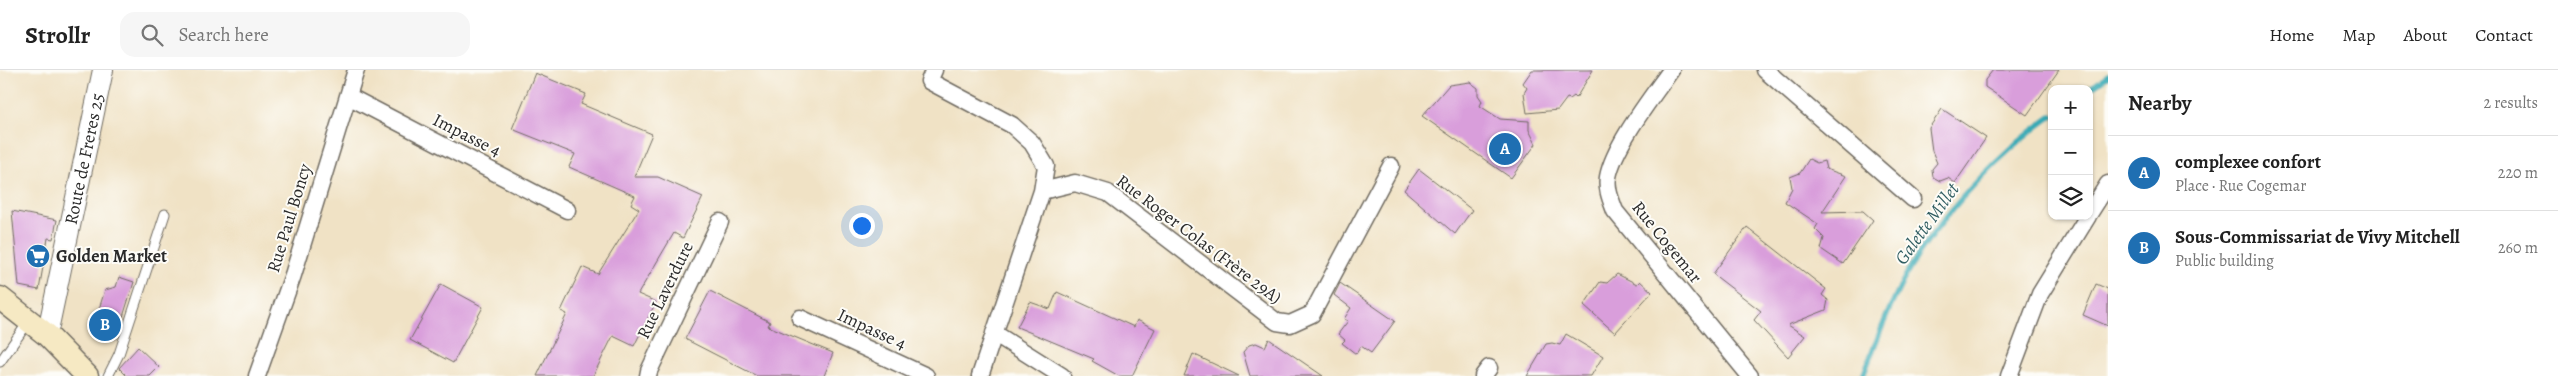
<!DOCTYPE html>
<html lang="en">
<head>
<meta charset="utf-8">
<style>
  :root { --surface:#fff; --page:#f6f6f6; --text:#222; --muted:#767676; --line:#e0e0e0; --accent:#1f6fb2 }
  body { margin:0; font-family:Alegreya,serif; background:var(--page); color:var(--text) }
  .controls { position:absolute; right:15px; top:15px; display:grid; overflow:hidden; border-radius:10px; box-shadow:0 1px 4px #0004 }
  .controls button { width:45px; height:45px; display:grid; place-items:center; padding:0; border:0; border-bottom:1px solid var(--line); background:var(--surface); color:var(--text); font:25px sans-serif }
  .you { position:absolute; left:861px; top:155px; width:18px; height:18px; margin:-12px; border:4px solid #fff; border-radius:50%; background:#1a73e8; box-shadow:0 0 0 8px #1a73e833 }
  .badge { display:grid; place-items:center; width:32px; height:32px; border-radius:50%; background:var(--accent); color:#fff; font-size:16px; font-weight:700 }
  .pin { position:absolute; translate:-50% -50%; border:2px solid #fff; box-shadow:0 1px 5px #0006 }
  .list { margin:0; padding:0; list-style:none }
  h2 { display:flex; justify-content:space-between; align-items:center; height:65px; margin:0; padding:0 20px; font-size:21px }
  h2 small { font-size:16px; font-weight:400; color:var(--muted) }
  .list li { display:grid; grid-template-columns:32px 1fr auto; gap:15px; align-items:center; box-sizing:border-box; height:75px; padding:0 20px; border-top:1px solid var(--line) }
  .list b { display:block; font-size:19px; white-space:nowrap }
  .list p { margin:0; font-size:16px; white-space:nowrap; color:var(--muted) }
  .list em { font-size:16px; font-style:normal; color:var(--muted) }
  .icon { flex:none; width:28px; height:28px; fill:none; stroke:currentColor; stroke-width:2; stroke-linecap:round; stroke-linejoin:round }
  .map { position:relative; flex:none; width:2108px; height:306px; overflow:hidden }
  header { display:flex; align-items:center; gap:30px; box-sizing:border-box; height:70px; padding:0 25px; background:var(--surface); border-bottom:1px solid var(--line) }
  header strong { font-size:24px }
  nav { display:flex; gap:28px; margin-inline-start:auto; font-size:18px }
  .search { width:350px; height:45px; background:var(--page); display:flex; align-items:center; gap:12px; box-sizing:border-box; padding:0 18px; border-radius:15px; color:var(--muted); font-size:19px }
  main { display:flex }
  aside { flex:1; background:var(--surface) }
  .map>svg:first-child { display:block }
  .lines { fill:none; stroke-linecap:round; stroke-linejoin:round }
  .stream { stroke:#39aab5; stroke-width:5.5 }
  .building { fill:#d99edb }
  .service-casing { stroke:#706b61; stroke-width:11 }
  .minor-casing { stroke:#706b61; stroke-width:19 }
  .tertiary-casing { stroke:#706b61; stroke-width:22 }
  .secondary-casing { stroke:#706b61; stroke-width:25 }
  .service { stroke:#fff; stroke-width:9 }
  .minor { stroke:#fff; stroke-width:16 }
  .tertiary { stroke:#fff; stroke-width:20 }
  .secondary { stroke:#f6e9c3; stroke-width:22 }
  .labels { text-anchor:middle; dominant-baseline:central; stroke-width:4; stroke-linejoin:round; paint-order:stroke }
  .street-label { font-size:18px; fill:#2b2b2b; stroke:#fdfcf7 }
  .poi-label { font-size:18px; font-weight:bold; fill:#2b2b2b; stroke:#fdfcf7; text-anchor:start }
  .water-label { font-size:19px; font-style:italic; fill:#315e62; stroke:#fdfcf7 }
</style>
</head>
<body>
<header>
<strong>Strollr</strong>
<div class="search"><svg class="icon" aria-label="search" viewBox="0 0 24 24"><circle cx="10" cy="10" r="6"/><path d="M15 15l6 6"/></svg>Search here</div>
<nav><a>Home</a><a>Map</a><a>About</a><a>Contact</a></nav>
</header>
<main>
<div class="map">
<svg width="2108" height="306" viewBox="0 0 2108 306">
  <rect width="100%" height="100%" fill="#fdfcf7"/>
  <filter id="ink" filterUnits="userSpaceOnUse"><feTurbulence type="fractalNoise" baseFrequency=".02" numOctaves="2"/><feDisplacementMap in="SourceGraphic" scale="10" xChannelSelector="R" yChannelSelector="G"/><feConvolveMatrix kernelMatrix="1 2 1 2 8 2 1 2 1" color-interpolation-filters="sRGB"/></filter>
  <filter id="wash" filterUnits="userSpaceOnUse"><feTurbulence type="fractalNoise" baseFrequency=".0096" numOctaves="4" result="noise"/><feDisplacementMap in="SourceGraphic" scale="20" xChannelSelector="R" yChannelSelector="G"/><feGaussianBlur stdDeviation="1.12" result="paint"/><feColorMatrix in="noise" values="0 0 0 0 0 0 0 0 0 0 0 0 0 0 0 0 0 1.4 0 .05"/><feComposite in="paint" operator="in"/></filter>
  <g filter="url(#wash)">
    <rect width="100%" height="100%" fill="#f0e2c5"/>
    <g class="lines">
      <path class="stream" d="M2089,19L2108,6
        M1863,306C1879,265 1894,222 1918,185C1953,133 2001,82 2052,46"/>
    </g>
    <g id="blocks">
      <path class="building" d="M1532,0H1593L1576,28L1574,26L1570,29L1567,28L1558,40L1527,43L1524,23L1527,18L1523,13Z
        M1993,0H2059L2027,45L1985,17V10Z
        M535,3L586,24L581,34L652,64L634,107H658L703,127L683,168L674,163L638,224L656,232L634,276L613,266L593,306H537L567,244L561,241L582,197L598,204L639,139L631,134L635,126L569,97L575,84L512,59Z
        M1470,12L1478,18V25L1482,31L1480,36L1500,49L1529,51V60L1536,74L1511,108L1422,46L1449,15Z
        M1942,39L1986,68L1955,113L1948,108L1940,111L1933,107L1932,99L1937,93L1932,81L1929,58Z
        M1809,89L1817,93L1824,91L1826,99L1846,106L1822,142L1863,141L1873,150L1843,194L1821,179L1824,168L1815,159L1818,154L1785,132L1792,118L1790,107L1800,103Z
        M1419,99L1472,140L1455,164L1404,120Z
        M12,141L57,150L53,169L48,168L39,220L19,216Z
        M1747,157L1826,219L1822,225L1828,230L1826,240L1788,255L1805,266L1788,287L1754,250L1761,241L1713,204Z
        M1617,204L1637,214L1640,211L1652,222L1615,263L1584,235L1600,212L1607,213Z
        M119,207L134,212L116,269L92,261L105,220L116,217Z
        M1340,213L1395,251L1371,283L1361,276L1356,284L1342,273L1345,270L1338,264L1348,251L1344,249L1351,238L1334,225Z
        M441,214L483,237L453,293L410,270Z
        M2096,214L2108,219V256L2083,245Z
        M710,221L770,252L768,256L833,283L824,306H757L685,269Z
        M1057,222L1134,257L1137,250L1155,259L1132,306H1119L1092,291L1094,289L1017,257L1030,232L1050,239Z
        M1566,264L1603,286L1591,306H1527L1546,274L1552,273L1560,275Z
        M1269,269L1323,306H1250L1243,282L1249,275L1256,273L1265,277Z
        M138,277L159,297L150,306H127L119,298Z
        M1193,284L1239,306H1184Z"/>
    </g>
  </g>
  <g filter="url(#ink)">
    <use href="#blocks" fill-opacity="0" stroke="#706b61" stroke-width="1"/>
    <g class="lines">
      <g class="service-casing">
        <path id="service" d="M0,292L29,251
          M108,306L119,284L165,144"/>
      </g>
      <g class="minor-casing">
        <path id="minor" d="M934,0L929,11L1012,55L1032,73L1046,96L1042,121L980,306
          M1671,0C1652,27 1614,75 1608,107C1606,119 1611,130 1615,141L1750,306
          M1765,0L1913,129
          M348,26L567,140
          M1042,121L1075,113L1108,123L1277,252L1290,254L1312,244L1391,96
          M2089,144L2108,114
          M800,248L926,306
          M994,263L1062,306
          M257,306L293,205L356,0
          M648,306L649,301L720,152
          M1483,306L1489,298
          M2009,306L2040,224L2088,146"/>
      </g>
      <g class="tertiary-casing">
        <g id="tertiary">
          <path id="s1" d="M47,265L103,0"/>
        </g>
      </g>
      <g class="secondary-casing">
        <path id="secondary" d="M0,228L47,265L87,306"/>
      </g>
      <use href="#service" class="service"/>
      <use href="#minor" class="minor"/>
      <use href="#tertiary" class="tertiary"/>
      <use href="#secondary" class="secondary"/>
    </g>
  </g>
  <defs>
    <g id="supermarket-disc" transform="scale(1.25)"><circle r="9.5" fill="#1f6fb2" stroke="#fdfcf7"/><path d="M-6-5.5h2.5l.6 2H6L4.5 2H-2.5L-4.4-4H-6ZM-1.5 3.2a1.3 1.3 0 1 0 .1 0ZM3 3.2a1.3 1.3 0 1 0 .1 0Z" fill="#fff"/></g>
  </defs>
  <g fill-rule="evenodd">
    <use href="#supermarket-disc" x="38" y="186"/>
  </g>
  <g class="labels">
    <g class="street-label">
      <text transform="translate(467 65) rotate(27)">Impasse 4</text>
      <text stroke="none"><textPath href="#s1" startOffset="180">Route de Freres 25</textPath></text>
      <text transform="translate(289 148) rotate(-73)">Rue Paul Boncy</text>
      <text transform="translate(1199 169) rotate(37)">Rue Roger Colas (Frère 29A)</text>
      <text transform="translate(1667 172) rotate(51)">Rue Cogemar</text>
      <text transform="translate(665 220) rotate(-64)">Rue Laverdure</text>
      <text transform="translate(872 259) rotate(25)">Impasse 4</text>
    </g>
    <g class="poi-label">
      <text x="56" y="186">Golden Market</text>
    </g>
    <g class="water-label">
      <text transform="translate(1927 154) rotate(-54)">Galette Millet</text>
    </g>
  </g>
</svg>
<div class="controls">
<button>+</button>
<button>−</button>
<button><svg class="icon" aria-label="layers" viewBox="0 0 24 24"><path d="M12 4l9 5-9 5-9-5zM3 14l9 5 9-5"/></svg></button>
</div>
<div class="you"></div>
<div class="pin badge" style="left:1505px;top:79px">A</div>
<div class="pin badge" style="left:105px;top:255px">B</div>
</div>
<aside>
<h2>Nearby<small>2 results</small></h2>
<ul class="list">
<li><span class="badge">A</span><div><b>complexee confort</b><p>Place · Rue Cogemar</p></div><em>220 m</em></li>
<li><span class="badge">B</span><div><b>Sous-Commissariat de Vivy Mitchell</b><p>Public building</p></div><em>260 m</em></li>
</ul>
</aside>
</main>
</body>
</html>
